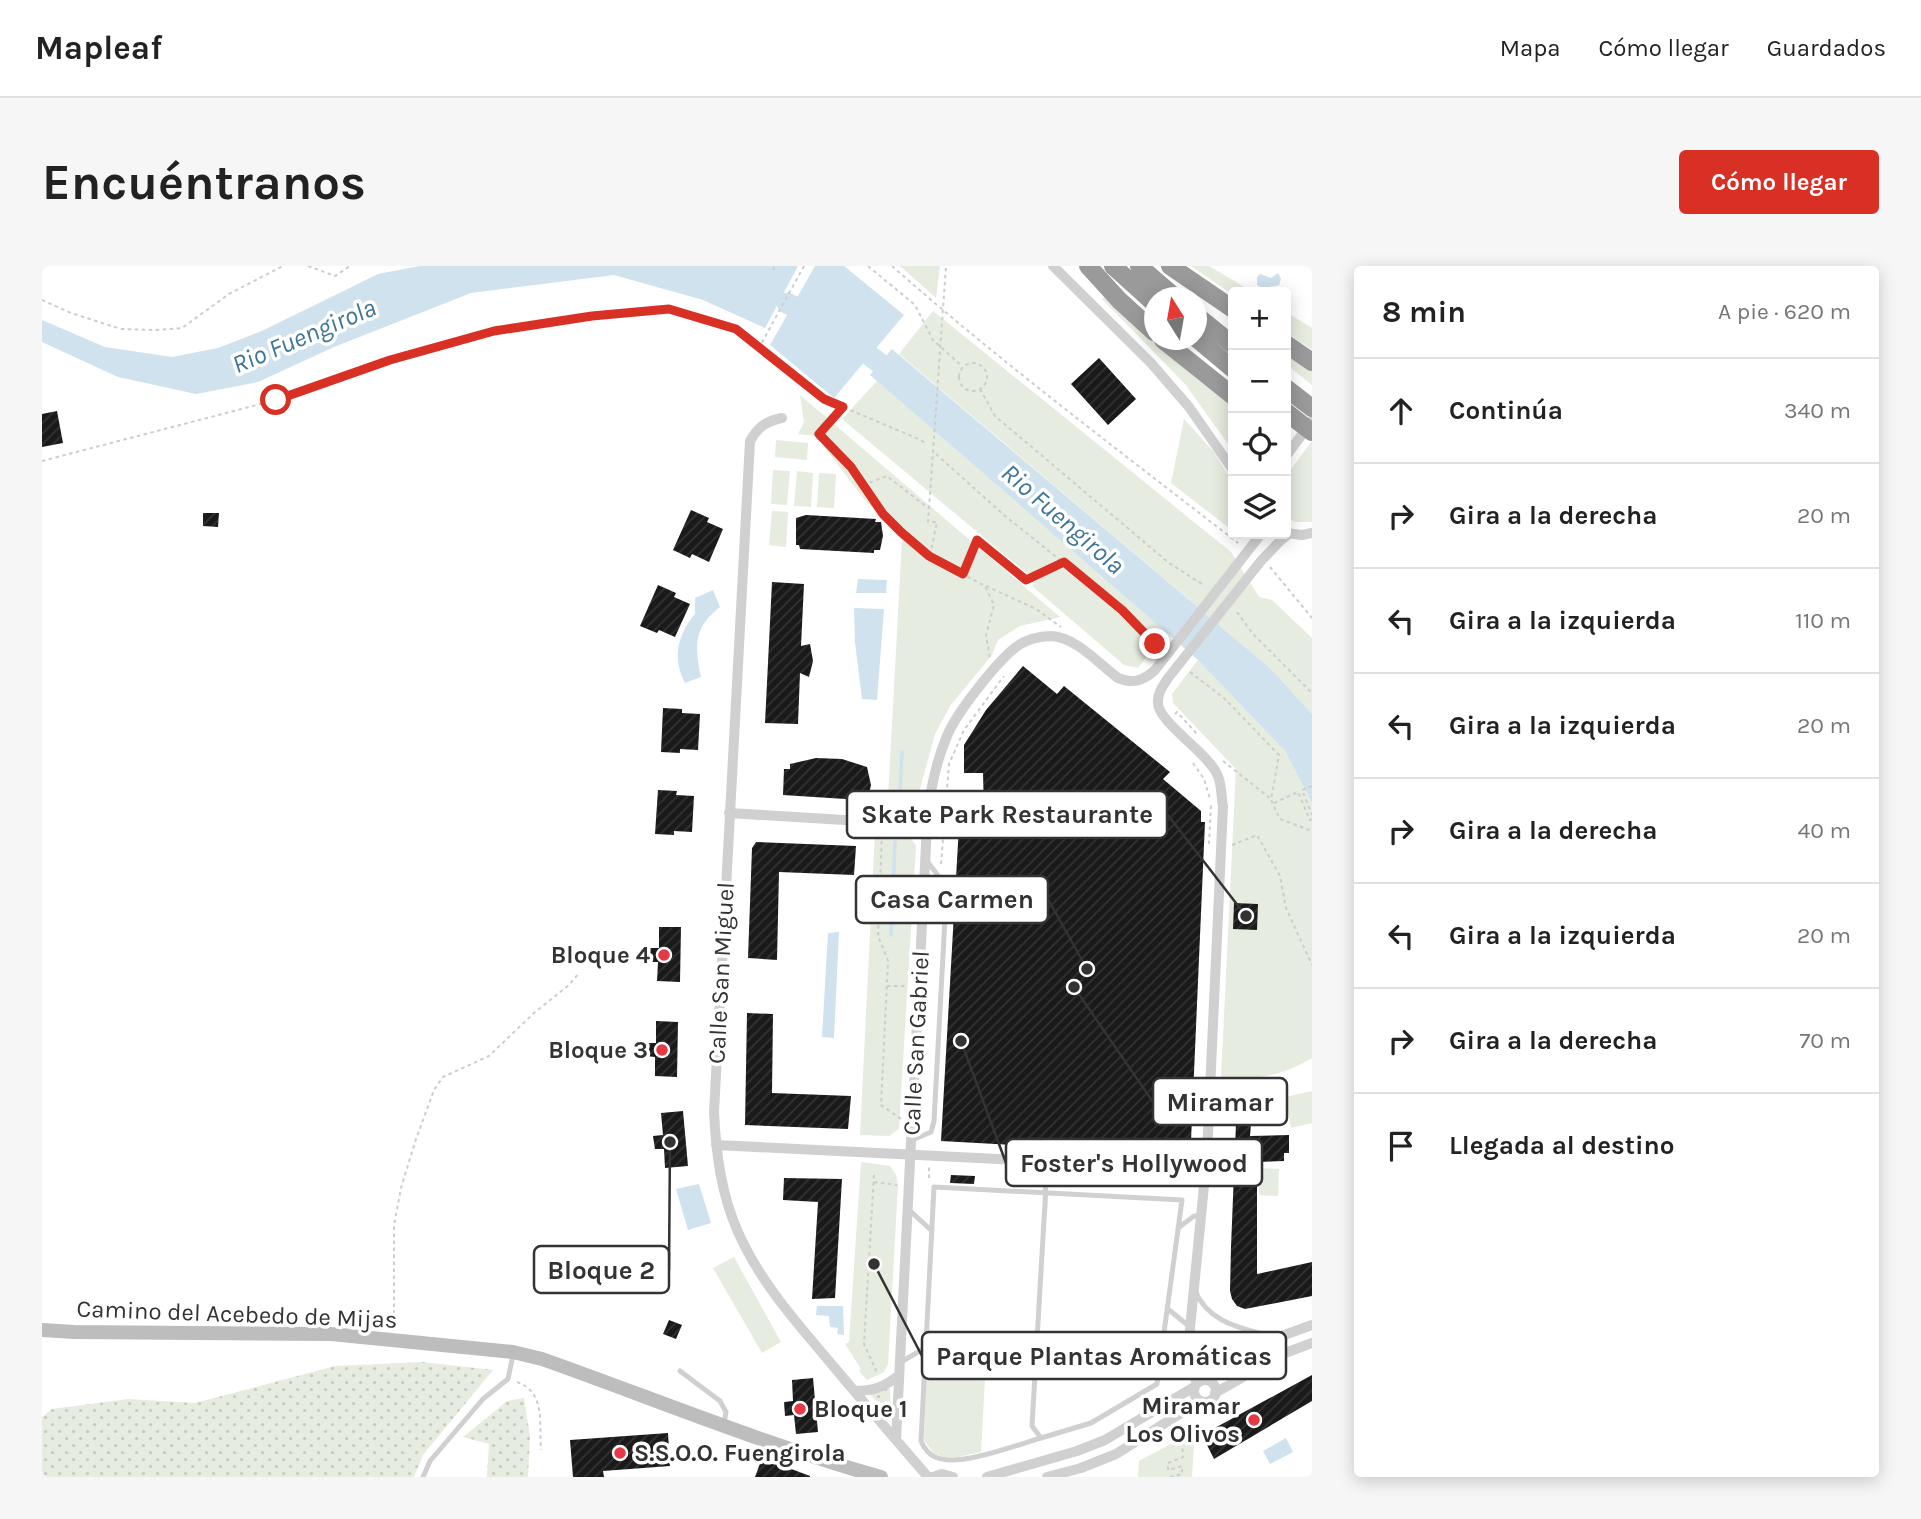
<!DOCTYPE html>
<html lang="es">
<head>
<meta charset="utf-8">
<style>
  :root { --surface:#fff; --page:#f6f6f6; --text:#222; --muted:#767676; --line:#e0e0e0; --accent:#d93025 }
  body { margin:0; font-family:Karla,sans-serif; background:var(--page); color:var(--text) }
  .controls { position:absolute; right:21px; top:21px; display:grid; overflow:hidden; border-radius:7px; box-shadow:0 4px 18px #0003 }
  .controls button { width:63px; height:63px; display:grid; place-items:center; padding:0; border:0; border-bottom:2px solid var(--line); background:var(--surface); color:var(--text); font:35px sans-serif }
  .compass { position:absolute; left:1102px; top:21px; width:63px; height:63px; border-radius:50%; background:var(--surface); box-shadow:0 4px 18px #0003; rotate:349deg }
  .stop { position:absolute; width:21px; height:21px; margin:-16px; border:5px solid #d93025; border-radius:50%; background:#fff }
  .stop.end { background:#d93025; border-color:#fff; box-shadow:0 2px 7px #0008 }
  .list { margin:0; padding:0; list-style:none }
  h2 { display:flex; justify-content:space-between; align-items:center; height:91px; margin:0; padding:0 28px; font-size:30px }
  h2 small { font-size:23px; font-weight:400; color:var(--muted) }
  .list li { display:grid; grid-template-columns:46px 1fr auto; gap:21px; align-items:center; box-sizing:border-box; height:105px; padding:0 28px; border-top:2px solid var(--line) }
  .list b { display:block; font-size:26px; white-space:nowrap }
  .list em { font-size:23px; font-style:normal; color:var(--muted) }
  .icon { flex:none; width:38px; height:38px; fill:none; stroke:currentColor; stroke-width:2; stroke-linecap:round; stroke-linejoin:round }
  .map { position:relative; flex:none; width:1270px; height:1211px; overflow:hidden; border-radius:7px }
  header { display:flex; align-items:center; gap:42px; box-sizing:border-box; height:98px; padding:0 35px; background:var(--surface); border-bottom:2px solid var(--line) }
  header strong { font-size:33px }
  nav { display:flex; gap:38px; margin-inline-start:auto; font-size:24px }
  .intro { display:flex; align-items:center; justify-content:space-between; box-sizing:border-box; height:168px; padding:0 42px }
  h1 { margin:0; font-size:49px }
  .button { padding:18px 32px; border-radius:7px; background:var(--accent); color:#fff; font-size:24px; font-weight:700 }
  main { display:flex; gap:42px; padding:0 42px }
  aside { flex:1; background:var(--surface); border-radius:7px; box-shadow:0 4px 18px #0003 }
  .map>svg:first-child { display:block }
  .grass { fill:url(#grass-dots) }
  .green { fill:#e6ecdf }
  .water { fill:#cfe2ee }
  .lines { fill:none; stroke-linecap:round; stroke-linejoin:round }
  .stream { stroke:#cfe2ee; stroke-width:3.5 }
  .river { stroke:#cfe2ee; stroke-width:21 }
  .building { fill:url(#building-hatch) }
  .path { stroke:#cdcdcd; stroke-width:2; stroke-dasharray:3.5 3.5; stroke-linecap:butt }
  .lane { stroke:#d0d0d0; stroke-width:5 }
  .street { stroke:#d0d0d0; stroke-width:10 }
  .secondary { stroke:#bdbdbd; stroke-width:14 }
  .highway { stroke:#9a9a9a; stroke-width:18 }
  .route { stroke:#d93025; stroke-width:9 }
  .poi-dot { fill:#e63946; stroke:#fff; stroke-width:2.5 }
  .labels { text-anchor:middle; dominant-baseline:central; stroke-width:7; stroke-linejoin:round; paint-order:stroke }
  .poi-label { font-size:24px; font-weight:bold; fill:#333; stroke:#fff; text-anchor:end }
  .street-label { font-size:24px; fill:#333; stroke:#fff }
  .water-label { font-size:26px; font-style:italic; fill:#3f7597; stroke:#fff }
  .leader { fill:none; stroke:#333; stroke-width:2.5 }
  .callout-dot { fill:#333; stroke:#fff; stroke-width:2.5 }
  .callout { fill:#fff; stroke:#333; stroke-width:2.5 }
  .callout-label { font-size:26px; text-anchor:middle; font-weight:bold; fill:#333 }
</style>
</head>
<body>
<header>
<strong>Mapleaf</strong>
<nav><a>Mapa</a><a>Cómo llegar</a><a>Guardados</a></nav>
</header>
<div class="intro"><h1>Encuéntranos</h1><a class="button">Cómo llegar</a></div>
<main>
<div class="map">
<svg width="1270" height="1211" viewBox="0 0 1270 1211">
  <defs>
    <pattern id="grass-dots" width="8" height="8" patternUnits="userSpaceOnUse" patternTransform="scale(1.75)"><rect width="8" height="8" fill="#e6ecdf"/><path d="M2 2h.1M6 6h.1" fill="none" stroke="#c6cbc0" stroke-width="1.8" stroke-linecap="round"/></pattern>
    <pattern id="building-hatch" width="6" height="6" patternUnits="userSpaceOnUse" patternTransform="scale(1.75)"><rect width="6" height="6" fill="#1a1a1a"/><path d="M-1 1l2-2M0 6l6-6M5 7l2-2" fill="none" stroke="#333"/></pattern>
  </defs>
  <rect width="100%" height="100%" fill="#fff"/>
  <path class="grass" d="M381,1096L451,1104L381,1189L372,1211H0V1151L10,1143L86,1133L153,1137L293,1100Z
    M848,1122L849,1149L827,1128Z
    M482,1132L488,1170L486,1211H445L447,1178L421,1171L465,1135Z"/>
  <path class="green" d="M858,0H898L894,32Z
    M1149,0H1167L1211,26H1191V29Z
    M1064,30L1157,115L1191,138V185L1143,118L1060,33Z
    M891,45L1189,286L1217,331L1230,334L1270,372V448L1229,403L857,88Z
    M1244,46L1270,62V84L1244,66Z
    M1244,85L1270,103V119L1244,98Z
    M835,115L1124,366L1096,402L1082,399L990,320L994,315L800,153Z
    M758,129L1018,351L978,360L956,374L950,389L908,440L893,468L875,534L846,532L860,274L822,233L774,170L756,168L762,156Z
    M1142,153L1172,186L1191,217V265L1129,217Z
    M734,174L766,177L765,194L733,191Z
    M1270,175V256H1253L1244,251V210Z
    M731,204L748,205L745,239L729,238Z
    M755,205L771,207L769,241L752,240Z
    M777,207L794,208L792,242L775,241Z
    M730,245L746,246L744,281L727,279Z
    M1156,394L1243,485L1270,537V792C1238,811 1216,813 1179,812L1194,503L1131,437L1130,428Z
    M833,567C849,567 866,564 874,580L857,863L847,870L818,869Z
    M1270,825V857L1249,862L1243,831Z
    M819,896L848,900L854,909L856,919L846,1098L842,1106L825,1114L817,1105L819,1103L803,1078L807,1076Z
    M1218,902L1237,903L1236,930L1217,929Z
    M692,991L739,1076L720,1087L671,1002Z
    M886,1072L945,1076L939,1186L916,1191H902L892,1188L882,1174Z
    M1140,1172L1145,1179H1152L1150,1211H1096L1097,1195Z"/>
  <path class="water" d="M378,0H756L723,62L661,34L572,9L429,27L292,81L216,116L154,128L76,111L0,76V54L63,81L130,91L176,82L222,64L336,8Z
    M773,0H802L862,49L792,132L728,79Z
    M1236,7L1239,13L1237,19L1221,22L1215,19V11L1218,8L1229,12Z
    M850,83L1229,403L1270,448V537L1243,485L1156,394L828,109Z
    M816,313L845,314L844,327H814Z
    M671,324L678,341C652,361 652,380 659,411L643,417C630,392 635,370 653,348V332Z
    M812,342L842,343L835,434L820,433L813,376Z
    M797,666L792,772L780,771L786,667Z
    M657,918L669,957L646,964L634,923Z
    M775,1040H801L802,1069L795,1068L796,1062L788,1061L787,1050L774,1049Z
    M1244,1172L1251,1186L1228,1198L1221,1185Z"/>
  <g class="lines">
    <path class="stream" d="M858,526L860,486
      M849,669L853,576"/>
    <path class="river" d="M745,37L776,54
      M806,73L861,115"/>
  </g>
  <path class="building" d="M1057,92L1094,133L1066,159L1029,118Z
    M15,145L21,177L0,181V148Z
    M649,244L667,252L665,256L681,263L667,296L650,288L648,292L631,284Z
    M161,247H177L176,261L161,260Z
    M764,249L834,253L833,256H839L841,270L838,284H832V287L758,283L757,279H754V252Z
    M730,316L762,318L759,380L768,378L771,395L767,411L758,407L756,458L723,457Z
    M616,319L634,327L632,331L648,338L633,371L617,364L615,367L598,360Z
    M981,400L1015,428L1022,420L1128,506L1121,513L1159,545V556H1163L1149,875H1145L1144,886L1123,885V887L899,875L918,542L942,545L941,507H922V479L944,444Z
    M621,442L640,443V447L658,448L656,484L638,483V487L619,486Z
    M774,492L800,493L825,501L829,519L826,532H819V534L741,529L742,503H748V498Z
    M616,524L635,525L634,529L652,530L650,566L632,565V569L613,568Z
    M714,576L814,580L812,609L737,606L735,694L706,692L710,582Z
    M1192,637L1216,638L1215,664L1191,663Z
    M617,661H639L638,716L615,715L616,696H606L607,682H617Z
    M705,747L731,748L730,827L809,830L806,863L703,859Z
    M614,755L636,756L635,811L613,810V791L604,790V777H614Z
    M641,845L646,900L623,902L622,883H613L611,870L621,869L619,847Z
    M1194,857L1209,858L1208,870L1247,869V887H1242V895L1215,896V1008L1270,996V1030L1203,1043L1195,1040L1190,1033L1188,1025L1189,981Z
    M909,909L933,910L932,918L908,917Z
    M742,912L800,913L793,1032L770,1033L776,936L741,934Z
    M627,1054L640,1059L634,1073L621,1068Z
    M1270,1109V1135L1172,1193L1160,1169Z
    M771,1112L776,1166L754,1168L752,1149L743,1150L742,1136L751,1135L750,1114Z
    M626,1167L628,1200L561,1205L562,1211H531L528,1174Z
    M720,1192L768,1210V1211H713Z"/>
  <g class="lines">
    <path class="path" d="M266,0L293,10L308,0
      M762,0L718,80L782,133L879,174L884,178
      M826,0L873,39L891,74L920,100
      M850,0C961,98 1079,186 1196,277
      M731,4L733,0
      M0,34L29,47L79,63L112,64L140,62L187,28L241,0
      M917 111a14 14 0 1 1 28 0a14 14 0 1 1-28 0Z
      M938,123L953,150L1127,297L1160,318
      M801,141L777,168L809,201L841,248L859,266L887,290L943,320L952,339L944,369L948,393
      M894,188L962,249L1080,344L1113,378
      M0,195L234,134L348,94L452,65L550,50L627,43L693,63L718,80
      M821,219L845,210L886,242
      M888,289L895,256H886L904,0
      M1228,301L1270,352
      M921,308L935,274L984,314L1021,296
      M944,320L994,343L1019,361
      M1195,346L1211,368L1270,427
      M1148,406L1183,433L1237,489L1229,534L1238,553L1270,565
      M1133,448L1135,446L1155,468
      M1181,495L1229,533
      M1151,497L1162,513L1168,533
      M1270,520L1260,524L1270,549
      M1232,537L1256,526L1268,554L1270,553
      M840,568L836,670L846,695L839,839L859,853
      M1167,578L1169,538
      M1190,579L1215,569L1238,610L1244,642L1270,699
      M899,598L907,498L922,464L962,410
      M845,720H865
      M832,909L822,1078L836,1109
      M887,912V900
      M832,916L855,919
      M352,1062V959L359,922L373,876L392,824L401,811L447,790L492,747L527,719L537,707
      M1157,1092L1195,1071
      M1125,1113L1137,1104
      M475,1116C504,1126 497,1158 499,1184
      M1128,1211L1140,1208V1200L1126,1204V1197L1141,1191L1140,1172"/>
    <path class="lane" d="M868,875L889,866L892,855L904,634L900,615L885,595
      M996,895C1007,913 1003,934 1002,954L990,1160L999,1172L1049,1157L1115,1118L1140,934L892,921L879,1175C882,1182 886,1188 893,1191C917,1202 974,1179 999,1172
      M865,942L890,965
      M1136,962L1152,950H1160
      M1153,1025C1168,1059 1202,1062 1234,1072
      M1126,1043L1148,1061
      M859,1096L883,1082
      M638,1105L678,1135L684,1146L682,1157
      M381,1211L388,1195L441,1133L466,1113L471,1089"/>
    <path class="street" d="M1011,0L1109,97L1147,141L1191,204
      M740,152C724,155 716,161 708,175L672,846C674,887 679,928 696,966C719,1018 756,1058 792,1101C823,1138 854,1174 886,1211
      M1244,190L1270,155
      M1244,267L1260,269L1270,267
      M687,547L885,559
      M674,879L1140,902L1157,896L1165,889
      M1162,1114L1234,1072L1270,1059
      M1152 1125a11 11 0 1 1 22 0a11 11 0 1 1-22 0Z
      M1155,1117L1145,1093L1165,889L1181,540C1179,531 1180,517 1175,508C1166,487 1116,456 1116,437C1115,428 1121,420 1126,412L1219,295L1239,274L1247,268
      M812,1125C831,1125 843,1121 857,1109
      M1173,1127L1243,1087L1270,1077
      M854,1174L885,559C887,528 893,499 905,470C915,446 953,398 974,381C983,374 997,370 1009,370C1034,371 1057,398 1076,412C1091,418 1101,415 1113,404L1219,268
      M891,1211L900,1208L911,1211
      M945,1211L1035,1185L1063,1174L1152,1121
      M1005,1211L1039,1202L1074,1188L1158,1135"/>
    <path class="secondary" d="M0,1064L32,1066L289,1068L471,1086L500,1093C613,1133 723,1179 839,1211"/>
    <path class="highway" d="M1046,0L1077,34L1112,66
      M1071,0L1112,37
      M1097,0L1134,32
      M1128,0L1191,43
      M1154,49L1191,79
      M1154,72L1191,103
      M1121,74L1191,130
      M1244,78L1270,96
      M1244,122L1270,142
      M1244,146L1270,166"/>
  </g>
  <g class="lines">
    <path class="route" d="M234,134L348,94L452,65L550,50L627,43L694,63L782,133L801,141L777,168L809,201L841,248L859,266L887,290L921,308L935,274L984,314L1022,296L1080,344L1113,378"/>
  </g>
  <g class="poi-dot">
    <circle cx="622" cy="689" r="7"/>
    <circle cx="620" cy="784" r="7"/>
    <circle cx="758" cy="1143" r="7"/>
    <circle cx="1212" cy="1154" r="7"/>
    <circle cx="578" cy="1187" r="7"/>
  </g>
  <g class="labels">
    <g class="poi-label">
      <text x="608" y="689">Bloque 4</text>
      <text x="606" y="784">Bloque 3</text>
      <text x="1198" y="1140">Miramar<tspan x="1198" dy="28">Los Olivos</tspan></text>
      <text x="772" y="1143" text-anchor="start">Bloque 1</text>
      <text x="592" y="1187" text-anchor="start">S.S.O.O. Fuengirola</text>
    </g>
    <g class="street-label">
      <text transform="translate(679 707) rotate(-87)">Calle San Miguel</text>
      <text transform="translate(874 777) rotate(-87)">Calle San Gabriel</text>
      <text transform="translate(195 1048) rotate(2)">Camino del Acebedo de Mijas</text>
    </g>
    <g class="water-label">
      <text transform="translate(262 70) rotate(-23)">Rio Fuengirola</text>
      <text transform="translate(1021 253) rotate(41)">Rio Fuengirola</text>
    </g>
  </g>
  <path class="leader" d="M1204 650L1125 548M1045 703L1006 633M1032 721L1111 836M919 775L964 897M628 876L627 1004M832 998L880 1090"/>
  <g class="callout-dot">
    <circle cx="1204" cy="650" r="7"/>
    <circle cx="1045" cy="703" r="7"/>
    <circle cx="1032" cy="721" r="7"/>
    <circle cx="919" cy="775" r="7"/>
    <circle cx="628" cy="876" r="7"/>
    <circle cx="832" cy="998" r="7"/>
  </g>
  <g class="callout">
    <rect x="805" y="525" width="320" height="47" rx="7"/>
    <rect x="814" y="610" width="192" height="47" rx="7"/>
    <rect x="1111" y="812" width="134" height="47" rx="7"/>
    <rect x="964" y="873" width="256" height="47" rx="7"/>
    <rect x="492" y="980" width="135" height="47" rx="7"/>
    <rect x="880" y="1066" width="364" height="47" rx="7"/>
  </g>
  <g class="callout-label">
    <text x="965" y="557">Skate Park Restaurante</text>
    <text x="910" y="642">Casa Carmen</text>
    <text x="1178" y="845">Miramar</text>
    <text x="1092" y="906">Foster's Hollywood</text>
    <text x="559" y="1013">Bloque 2</text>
    <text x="1062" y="1099">Parque Plantas Aromáticas</text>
  </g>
</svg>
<div class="controls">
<button>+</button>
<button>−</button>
<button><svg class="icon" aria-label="locate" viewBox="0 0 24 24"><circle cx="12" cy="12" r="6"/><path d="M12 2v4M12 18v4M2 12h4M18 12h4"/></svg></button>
<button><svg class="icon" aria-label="layers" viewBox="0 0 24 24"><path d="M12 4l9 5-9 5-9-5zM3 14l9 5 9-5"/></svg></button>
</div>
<svg class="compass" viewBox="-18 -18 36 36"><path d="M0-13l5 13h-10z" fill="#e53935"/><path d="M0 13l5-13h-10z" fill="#767676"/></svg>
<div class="stop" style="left:234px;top:134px"></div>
<div class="stop end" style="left:1113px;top:378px"></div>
</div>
<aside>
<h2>8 min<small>A pie · 620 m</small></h2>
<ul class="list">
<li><svg class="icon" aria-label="ahead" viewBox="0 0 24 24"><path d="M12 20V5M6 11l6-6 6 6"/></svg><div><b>Continúa</b></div><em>340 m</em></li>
<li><svg class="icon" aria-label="right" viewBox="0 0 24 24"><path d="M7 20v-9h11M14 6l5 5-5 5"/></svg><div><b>Gira a la derecha</b></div><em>20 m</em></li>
<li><svg class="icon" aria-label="left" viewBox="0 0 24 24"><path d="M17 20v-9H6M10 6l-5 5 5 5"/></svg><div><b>Gira a la izquierda</b></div><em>110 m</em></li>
<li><svg class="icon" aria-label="left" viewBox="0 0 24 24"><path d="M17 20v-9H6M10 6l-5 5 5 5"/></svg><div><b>Gira a la izquierda</b></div><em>20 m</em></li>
<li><svg class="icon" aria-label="right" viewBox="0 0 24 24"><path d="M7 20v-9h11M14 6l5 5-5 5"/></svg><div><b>Gira a la derecha</b></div><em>40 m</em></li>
<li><svg class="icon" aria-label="left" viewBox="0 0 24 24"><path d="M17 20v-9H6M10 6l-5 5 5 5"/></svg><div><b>Gira a la izquierda</b></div><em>20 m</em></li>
<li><svg class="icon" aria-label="right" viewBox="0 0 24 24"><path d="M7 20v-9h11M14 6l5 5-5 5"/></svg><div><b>Gira a la derecha</b></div><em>70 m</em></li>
<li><svg class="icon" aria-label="arrive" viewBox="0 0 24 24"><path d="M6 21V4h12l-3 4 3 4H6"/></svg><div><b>Llegada al destino</b></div></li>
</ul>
</aside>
</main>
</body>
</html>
